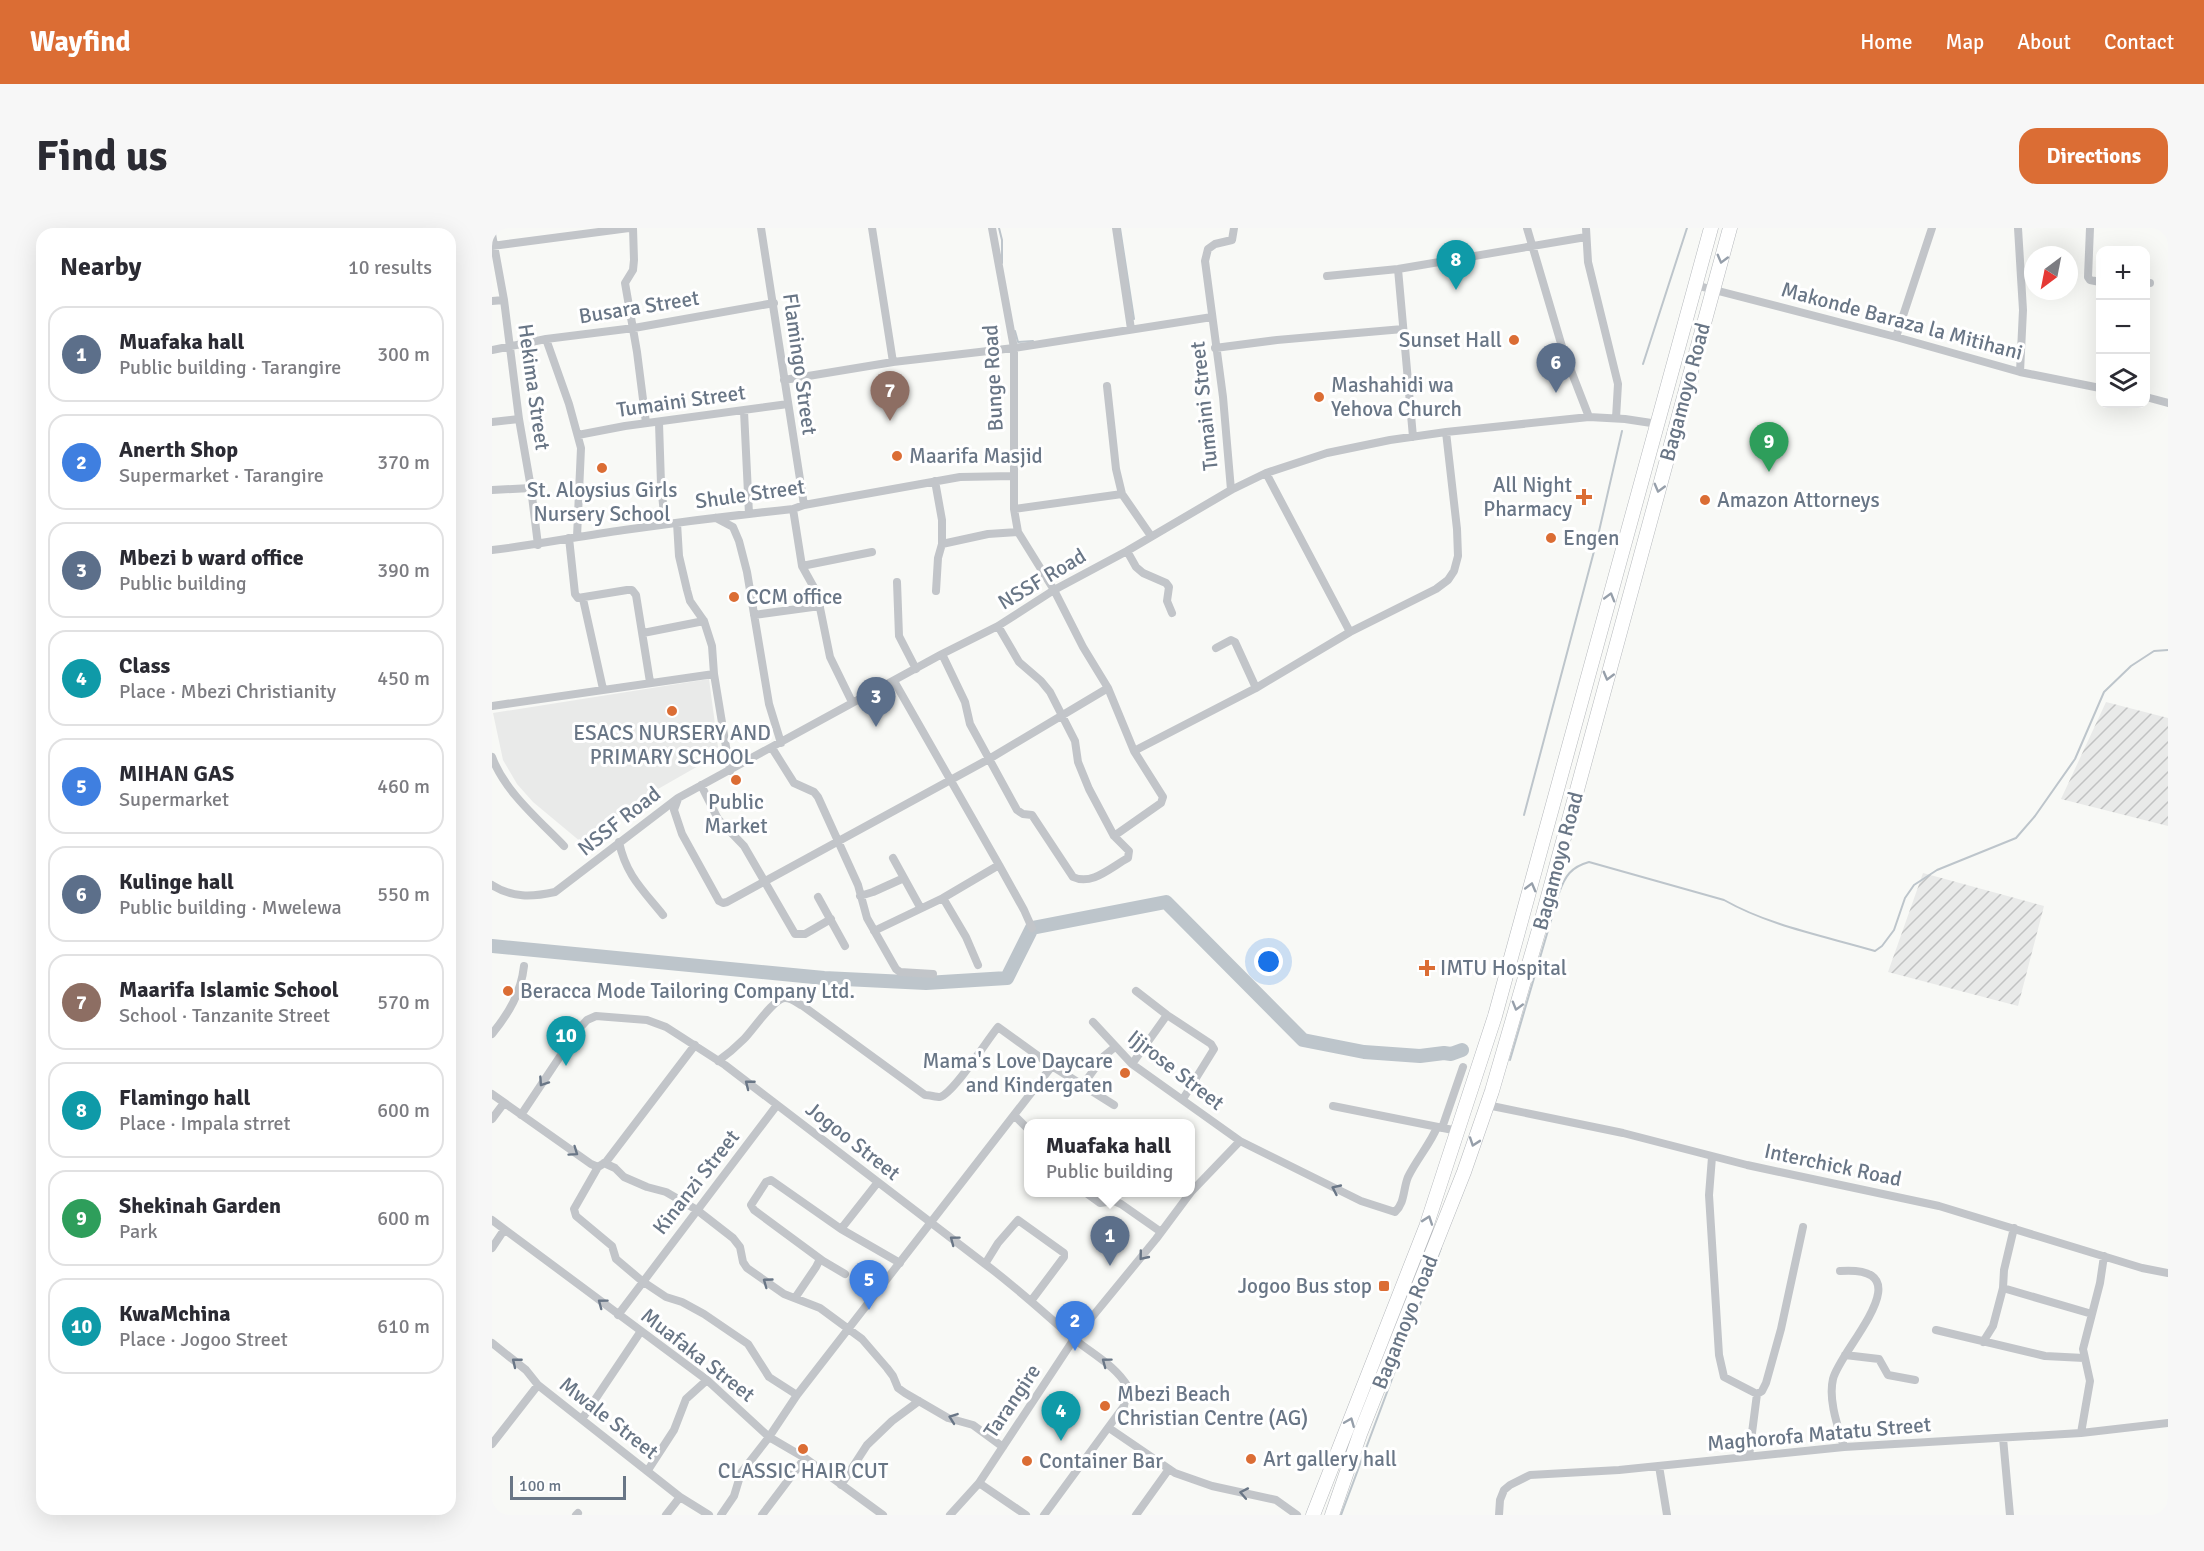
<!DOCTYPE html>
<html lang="en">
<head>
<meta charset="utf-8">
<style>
  :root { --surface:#fff; --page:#f7f7f7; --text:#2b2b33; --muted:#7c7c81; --line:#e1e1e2; --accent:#db6d34 }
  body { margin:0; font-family:Signika,sans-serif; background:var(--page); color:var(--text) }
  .controls { position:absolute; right:18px; top:18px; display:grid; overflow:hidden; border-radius:12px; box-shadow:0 6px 24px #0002 }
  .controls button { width:54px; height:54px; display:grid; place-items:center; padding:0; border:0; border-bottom:2px solid var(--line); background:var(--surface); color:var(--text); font:30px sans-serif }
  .compass { position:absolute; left:1532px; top:18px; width:54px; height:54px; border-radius:50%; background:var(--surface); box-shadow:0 6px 24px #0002; rotate:212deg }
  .scale { position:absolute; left:18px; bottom:15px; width:116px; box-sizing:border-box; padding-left:6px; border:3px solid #697686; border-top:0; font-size:16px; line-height:21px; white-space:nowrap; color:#697686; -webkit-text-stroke:4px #fff; paint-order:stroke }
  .you { position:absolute; left:777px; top:734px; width:21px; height:21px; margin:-15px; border:4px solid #fff; border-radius:50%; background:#1a73e8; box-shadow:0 0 0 9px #1a73e833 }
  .badge { display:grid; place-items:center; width:39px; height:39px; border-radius:50%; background:var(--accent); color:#fff; font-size:20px; font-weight:700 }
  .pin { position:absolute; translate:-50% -50px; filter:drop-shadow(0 2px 3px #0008) }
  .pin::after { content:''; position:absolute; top:32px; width:21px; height:18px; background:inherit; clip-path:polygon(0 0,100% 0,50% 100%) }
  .popup { position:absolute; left:532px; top:891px; width:171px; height:78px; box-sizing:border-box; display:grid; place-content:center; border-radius:12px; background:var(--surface); filter:drop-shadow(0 2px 4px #0005); font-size:20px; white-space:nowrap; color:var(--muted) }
  .popup b { font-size:22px; color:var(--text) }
  .popup::after { content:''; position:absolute; left:50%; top:100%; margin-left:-12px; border:12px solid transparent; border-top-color:var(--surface) }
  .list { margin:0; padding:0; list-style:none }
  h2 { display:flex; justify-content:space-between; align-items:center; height:78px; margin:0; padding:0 24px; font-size:26px }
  h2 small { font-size:20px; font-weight:400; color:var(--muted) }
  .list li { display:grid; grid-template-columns:39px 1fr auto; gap:18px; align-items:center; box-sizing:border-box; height:96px; margin:0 12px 12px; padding:0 12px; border:2px solid var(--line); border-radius:18px }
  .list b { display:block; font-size:22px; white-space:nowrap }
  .list p { margin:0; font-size:20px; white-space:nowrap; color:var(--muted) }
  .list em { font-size:20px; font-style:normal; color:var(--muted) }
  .icon { flex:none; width:33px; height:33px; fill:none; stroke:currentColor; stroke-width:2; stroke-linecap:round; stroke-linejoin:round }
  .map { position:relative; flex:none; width:1676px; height:1287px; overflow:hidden; border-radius:18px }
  header { display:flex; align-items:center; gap:36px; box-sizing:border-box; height:84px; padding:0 30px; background:var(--accent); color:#fff }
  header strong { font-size:28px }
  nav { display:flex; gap:33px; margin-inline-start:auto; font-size:21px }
  .intro { display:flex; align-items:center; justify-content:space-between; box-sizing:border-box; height:144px; padding:0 36px }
  h1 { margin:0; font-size:42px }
  .button { padding:15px 27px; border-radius:18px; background:var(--accent); color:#fff; font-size:21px; font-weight:700 }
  main { display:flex; gap:36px; padding:0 36px }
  aside { flex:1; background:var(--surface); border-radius:18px; box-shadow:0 6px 24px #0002 }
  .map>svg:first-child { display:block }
  .built { fill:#e9eae9 }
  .industrial { fill:url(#industrial-furrows) }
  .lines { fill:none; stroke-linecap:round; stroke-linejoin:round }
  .stream { stroke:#bdc5cb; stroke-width:2 }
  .river { stroke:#bdc5cb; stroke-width:14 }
  .highway-casing { stroke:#b5b8bc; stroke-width:15 }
  .street { stroke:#c2c5c9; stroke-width:8 }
  .highway { stroke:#fff; stroke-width:14 }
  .oneway { stroke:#969faa }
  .oneway2 { stroke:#697686 }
  .poi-dot { fill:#db6d34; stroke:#fff; stroke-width:2 }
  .labels { text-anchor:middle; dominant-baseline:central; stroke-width:6; stroke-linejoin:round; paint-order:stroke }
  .street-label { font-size:21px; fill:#697686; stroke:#fff }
  .poi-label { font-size:21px; fill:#697686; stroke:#fff; text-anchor:start }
</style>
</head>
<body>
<header>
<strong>Wayfind</strong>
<nav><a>Home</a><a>Map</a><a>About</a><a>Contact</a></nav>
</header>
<div class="intro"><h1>Find us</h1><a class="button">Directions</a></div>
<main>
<aside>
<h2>Nearby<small>10 results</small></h2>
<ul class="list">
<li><span class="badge" style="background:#5c6f8a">1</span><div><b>Muafaka hall</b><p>Public building · Tarangire</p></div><em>300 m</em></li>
<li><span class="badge" style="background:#3f7fe0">2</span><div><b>Anerth Shop</b><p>Supermarket · Tarangire</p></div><em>370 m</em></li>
<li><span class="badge" style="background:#5c6f8a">3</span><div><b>Mbezi b ward office</b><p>Public building</p></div><em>390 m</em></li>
<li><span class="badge" style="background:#0f9aa8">4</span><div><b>Class</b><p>Place · Mbezi Christianity</p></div><em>450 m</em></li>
<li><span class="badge" style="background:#3f7fe0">5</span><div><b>MIHAN GAS</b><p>Supermarket</p></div><em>460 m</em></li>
<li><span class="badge" style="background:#5c6f8a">6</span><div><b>Kulinge hall</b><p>Public building · Mwelewa</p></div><em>550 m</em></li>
<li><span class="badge" style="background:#8d6e63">7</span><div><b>Maarifa Islamic School</b><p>School · Tanzanite Street</p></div><em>570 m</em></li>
<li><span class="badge" style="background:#0f9aa8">8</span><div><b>Flamingo hall</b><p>Place · Impala strret</p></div><em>600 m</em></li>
<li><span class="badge" style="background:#2e9e5b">9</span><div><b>Shekinah Garden</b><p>Park</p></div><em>600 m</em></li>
<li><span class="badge" style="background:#0f9aa8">10</span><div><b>KwaMchina</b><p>Place · Jogoo Street</p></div><em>610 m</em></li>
</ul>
</aside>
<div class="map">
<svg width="1676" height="1287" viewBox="0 0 1676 1287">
  <defs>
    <pattern id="industrial-furrows" width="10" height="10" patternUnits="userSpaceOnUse" patternTransform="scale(1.5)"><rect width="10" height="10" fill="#e9eae9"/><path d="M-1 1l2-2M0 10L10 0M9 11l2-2" fill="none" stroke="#c1c2c2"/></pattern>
  </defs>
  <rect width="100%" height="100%" fill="#f8f9f6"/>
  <path class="built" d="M217,451L226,519L229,525L145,573L89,614L41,574L25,556L11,532L1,485Z"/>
  <path class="industrial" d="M1614,474L1676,490V598L1569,571Z
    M1431,645L1552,678L1526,778L1396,744Z"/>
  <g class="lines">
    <path class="stream" d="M507,0L510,12V35
      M628,0L642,91
      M523,103L526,114L541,113
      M1151,136L1195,0
      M1032,587L1105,312L1130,203
      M1018,832L1067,665C1073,648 1079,639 1097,634L1232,672C1278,698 1332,708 1383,723L1390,718L1402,702L1413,670L1422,657L1445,642L1524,610L1543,588L1583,531L1612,464L1639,438L1662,423L1676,422
      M849,1287L949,1020"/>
    <path class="river" d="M0,718L332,750L434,755L515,750L540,700L674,674L811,812L872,824L928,828L952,825L959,826L970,822"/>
    <g class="highway-casing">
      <path id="highway" d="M821,1287L934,999L1003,788L1219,0
        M840,1287L868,1206L972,944L1000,863L1048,698L1238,0"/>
    </g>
    <path class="street" d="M141,0L142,32L141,42L133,55L145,124L154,195
      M269,0L312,277
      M380,0L401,134
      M500,0L522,120V281L526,304L562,362L591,419L616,460L642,523L671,569L669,575L622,608
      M624,0L639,101
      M1035,0L1071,122L1097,189
      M1094,0L1096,34L1126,156L1124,190
      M1526,0L1531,82L1528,144
      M1598,0L1596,49L1598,52L1608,54
      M0,6L12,72L27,191L39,260L46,317
      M0,18L137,0
      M906,41L921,209
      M835,48L906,41L1094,9
      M1654,55H1658
      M1203,57L1404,109L1528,144L1608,160
      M0,73L12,72
      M1404,109L1440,0
      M54,111L77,176L89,220L85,309
      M723,120L785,112L911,101
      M0,122L54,111L142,100L282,75
      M292,152L401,134L522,120L720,89
      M615,158L624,241L630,266L659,308
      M1654,169L1676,175
      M252,183L257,286
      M0,194L27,191
      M167,195L169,256L173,296
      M86,207L133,198L296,176
      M774,245L858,404
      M443,253L450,292V316
      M0,262L39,260
      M739,262L731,169L713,33L716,21L723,16L740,12L742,0
      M301,281L310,338L325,365L338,429L360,474
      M522,281L630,266
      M224,290L241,299L247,313L255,344L277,476L289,515
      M185,295L187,328L195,362L198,373L212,393L220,418L222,446L238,543
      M77,310L83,366L86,370L135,362H140L144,367L158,454
      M0,322C44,317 88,308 132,302C188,294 244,287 301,281L312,277L468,249L522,248
      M635,323L644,339L651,345L674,355L677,359L675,373L680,385
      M310,338L380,324
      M405,354L407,408L424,441
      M444,363L446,330L450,316L496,306L526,304
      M91,371L111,461
      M262,387L328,378
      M151,405L212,393
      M724,420L739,412L743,414L764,460
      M450,426L473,474L478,496L525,582L531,586L540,587L581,649C600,658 619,639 636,630L637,623L622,608L597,561L586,534L583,513L558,464L549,453L527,434L506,398
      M0,478L222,446
      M280,520L302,555L322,564L326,569L366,657L375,690L404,741L408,744L441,746
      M642,523L764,460L858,404L944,361L956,352L962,343L966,328L965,301L954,204
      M0,529C13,564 47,592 72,618
      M209,557L226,591L252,618L303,706H313L339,691
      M186,571L182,582L190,606L227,673L231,675L235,674L497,531L616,460
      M127,614C134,647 150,661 171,687
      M401,630L428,679
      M507,637L532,682L540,700
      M0,657C20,670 40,669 63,664L186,570L450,426L506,398L562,362L635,323L739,262L774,245L835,225L898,212L954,204L1097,189L1133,191L1166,196
      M368,668L381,664L412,650
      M326,669L353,718
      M451,670L474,709L486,737
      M382,703L451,670L507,637L402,453
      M644,763L675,787L719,816L722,821L691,871
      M601,794L640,836L748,913
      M0,806C17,785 29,765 32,738
      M226,833C236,826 244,819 252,811C261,802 282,770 293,770C300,770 305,775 311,778L433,867C437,867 444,869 448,869C462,865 495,812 506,799L560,838L622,877
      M640,836L675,787
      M590,858L612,828L623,819
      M0,866L99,936L106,939L114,934L203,817
      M995,877L1131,905L1255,937L1447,978L1650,1040L1676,1045
      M841,878L966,903
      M29,887L85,803L95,792L104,788L155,792L174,799L233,837L493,1036C524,1059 552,1085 581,1110C600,1126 623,1137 636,1159L632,1178L552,1287
      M522,887L537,902
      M0,891L12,875
      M950,900L971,839
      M1220,929L1217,967L1227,1127L1232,1149L1265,1166L1257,1228
      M112,935L123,940L132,949L155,959L174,964L205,982L241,1010L248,1019L251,1034L255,1040L292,1066L328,1080L370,1111L395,1140L401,1148L406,1160L413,1165L456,1190L481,1197L511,1219
      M106,939L82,981L84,988L120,1018L124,1031L150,1053L174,1069L190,1074L212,1086L256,1116L277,1149L305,1167
      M593,964L608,975L622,973L629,976L669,1004
      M699,964L748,913L869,973L903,984C913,975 911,961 916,949C924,932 939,915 945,899
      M0,992L215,1152L277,1209L313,1230L391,1287
      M1522,1000L1512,1042L1511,1060L1600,1086
      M349,1001L408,1035
      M0,1020L12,1002
      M493,1036L506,1015L526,992L572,1025V1029L539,1073
      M1348,1043C1435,1037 1348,1121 1341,1151C1336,1172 1346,1199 1352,1219
      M353,1046L331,1033L262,982L259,977L274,954L279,952L349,1001L386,954
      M303,1070L324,1039L328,1031
      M126,1087L285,877
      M1444,1102L1553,1128L1592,1130
      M1491,1114L1501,1098L1511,1060
      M0,1115L34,1142L46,1157L188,1269L217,1287
      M1353,1127L1387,1131L1396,1147L1423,1152
      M1265,1166L1270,1163L1274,1155L1289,1101L1311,999
      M90,1191L149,1103
      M617,1200L683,1245L720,1258L784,1272L805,1287
      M1589,1205L1598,1153L1591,1121L1608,1055L1612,1028
      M1511,1210L1518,1287
      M0,1216L46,1157
      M1167,1238L1175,1287
      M156,1242L182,1202L194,1171L215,1152
      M487,1255L534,1287
      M349,1257L375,1217L400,1193L427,1173
      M84,1287L86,1285
      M174,1287L188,1269
      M229,1287L242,1268L249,1245L277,1209L305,1167L560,838
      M270,1287L313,1230
      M458,1287L487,1255L582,1111L664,1011L699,964
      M644,1287L677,1241
      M1007,1287L1008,1272L1012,1262L1018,1257L1038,1247L1127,1242L1352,1219L1589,1205L1676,1195"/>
    <use href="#highway" class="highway"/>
  </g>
  <defs><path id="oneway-chevron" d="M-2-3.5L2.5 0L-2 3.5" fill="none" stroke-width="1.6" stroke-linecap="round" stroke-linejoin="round" transform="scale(1.5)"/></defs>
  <g class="oneway">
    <use href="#oneway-chevron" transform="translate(1230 31) rotate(105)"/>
    <use href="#oneway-chevron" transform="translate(1167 260) rotate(105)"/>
    <use href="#oneway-chevron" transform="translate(1118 369) rotate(-74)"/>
    <use href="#oneway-chevron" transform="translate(1116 448) rotate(105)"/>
    <use href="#oneway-chevron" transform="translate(1039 659) rotate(-75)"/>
    <use href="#oneway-chevron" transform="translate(1025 778) rotate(106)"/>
    <use href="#oneway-chevron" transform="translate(982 914) rotate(109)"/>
    <use href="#oneway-chevron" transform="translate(936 992) rotate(-71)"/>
    <use href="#oneway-chevron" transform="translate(858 1194) rotate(-68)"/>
  </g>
  <g class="oneway2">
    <use href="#oneway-chevron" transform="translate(51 854) rotate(124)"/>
    <use href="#oneway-chevron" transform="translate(257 856) rotate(-142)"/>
    <use href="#oneway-chevron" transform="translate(82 924) rotate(35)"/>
    <use href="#oneway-chevron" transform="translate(844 961) rotate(-155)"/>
    <use href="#oneway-chevron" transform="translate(462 1012) rotate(-143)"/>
    <use href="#oneway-chevron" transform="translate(651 1028) rotate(129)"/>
    <use href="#oneway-chevron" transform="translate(275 1054) rotate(-144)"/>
    <use href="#oneway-chevron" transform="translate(110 1075) rotate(-143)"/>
    <use href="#oneway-chevron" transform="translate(24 1134) rotate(-141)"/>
    <use href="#oneway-chevron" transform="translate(614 1134) rotate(-143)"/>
    <use href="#oneway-chevron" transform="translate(461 1190) rotate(-160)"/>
    <use href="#oneway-chevron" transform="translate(752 1265) rotate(-169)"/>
  </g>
  <g class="poi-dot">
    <circle cx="1022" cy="112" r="6"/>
    <circle cx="827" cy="169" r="6"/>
    <circle cx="405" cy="228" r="6"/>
    <circle cx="110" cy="240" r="6"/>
    <path d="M1089 260h6v6h6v6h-6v6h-6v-6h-6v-6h6z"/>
    <circle cx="1213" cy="272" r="6"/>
    <circle cx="1059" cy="310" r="6"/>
    <circle cx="242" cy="369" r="6"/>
    <circle cx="180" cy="483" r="6"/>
    <circle cx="244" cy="552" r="6"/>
    <path d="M932 731h6v6h6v6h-6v6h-6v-6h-6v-6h6z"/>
    <circle cx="16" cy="763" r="6"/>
    <circle cx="633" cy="845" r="6"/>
    <rect x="886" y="1052" width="12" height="12" rx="3"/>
    <circle cx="613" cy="1178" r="6"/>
    <circle cx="311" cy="1221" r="6"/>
    <circle cx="759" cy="1231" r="6"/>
    <circle cx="535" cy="1233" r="6"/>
  </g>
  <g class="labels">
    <g class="street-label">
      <text transform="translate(147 79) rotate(-9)">Busara Street</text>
      <text transform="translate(1410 93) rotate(15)">Makonde Baraza la Mitihani</text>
      <text transform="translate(308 136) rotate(82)">Flamingo Street</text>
      <text transform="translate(501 150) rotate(-93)">Bunge Road</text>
      <text transform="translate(42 159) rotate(82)">Hekima Street</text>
      <text transform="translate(1193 164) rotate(-75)">Bagamoyo Road</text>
      <text transform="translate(189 173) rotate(-8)">Tumaini Street</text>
      <text transform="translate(712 178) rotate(-96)">Tumaini Street</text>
      <text transform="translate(258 266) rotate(-8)">Shule Street</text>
      <text transform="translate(550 351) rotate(-31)">NSSF Road</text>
      <text transform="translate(127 593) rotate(-38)">NSSF Road</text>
      <text transform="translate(1066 633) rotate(-75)">Bagamoyo Road</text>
      <text transform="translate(684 842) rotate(38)">Ijjrose Street</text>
      <text transform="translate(361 913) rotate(38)">Jogoo Street</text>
      <text transform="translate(1341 937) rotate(12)">Interchick Road</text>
      <text transform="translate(204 954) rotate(-52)">Kinanzi Street</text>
      <text transform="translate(913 1094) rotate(-68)">Bagamoyo Road</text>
      <text transform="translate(206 1127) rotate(38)">Muafaka Street</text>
      <text transform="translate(520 1173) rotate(-56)">Tarangire</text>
      <text transform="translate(117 1190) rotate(38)">Mwale Street</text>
      <text transform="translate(1327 1206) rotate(-5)">Maghorofa Matatu Street</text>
    </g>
    <g class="poi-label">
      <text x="1010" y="112" text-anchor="end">Sunset Hall</text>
      <text x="839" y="157">Mashahidi wa<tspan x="839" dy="24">Yehova Church</tspan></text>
      <text x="417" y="228">Maarifa Masjid</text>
      <text x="1080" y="257" text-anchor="end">All Night<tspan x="1080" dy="24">Pharmacy</tspan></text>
      <text x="110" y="262" text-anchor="middle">St. Aloysius Girls<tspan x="110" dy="24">Nursery School</tspan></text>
      <text x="1225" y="272">Amazon Attorneys</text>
      <text x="1071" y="310">Engen</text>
      <text x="254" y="369">CCM office</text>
      <text x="180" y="505" text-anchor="middle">ESACS NURSERY AND<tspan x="180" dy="24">PRIMARY SCHOOL</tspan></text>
      <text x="244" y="574" text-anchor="middle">Public<tspan x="244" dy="24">Market</tspan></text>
      <text x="948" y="740">IMTU Hospital</text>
      <text x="28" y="763">Beracca Mode Tailoring Company Ltd.</text>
      <text x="621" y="833" text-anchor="end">Mama's Love Daycare<tspan x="621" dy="24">and Kindergaten</tspan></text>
      <text x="880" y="1058" text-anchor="end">Jogoo Bus stop</text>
      <text x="625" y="1166">Mbezi Beach<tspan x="625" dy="24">Christian Centre (AG)</tspan></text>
      <text x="771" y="1231">Art gallery hall</text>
      <text x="547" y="1233">Container Bar</text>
      <text x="311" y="1243" text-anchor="middle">CLASSIC HAIR CUT</text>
    </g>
  </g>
</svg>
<div class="controls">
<button>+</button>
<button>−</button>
<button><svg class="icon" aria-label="layers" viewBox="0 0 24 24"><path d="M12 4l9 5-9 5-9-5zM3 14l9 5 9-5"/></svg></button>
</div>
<svg class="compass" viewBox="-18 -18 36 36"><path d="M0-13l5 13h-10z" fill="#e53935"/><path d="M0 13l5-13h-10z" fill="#7c7c81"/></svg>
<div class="scale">100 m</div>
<div class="you"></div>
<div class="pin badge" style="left:618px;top:1038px;background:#5c6f8a">1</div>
<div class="popup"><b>Muafaka hall</b>Public building</div>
<div class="pin badge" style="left:583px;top:1123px;background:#3f7fe0">2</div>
<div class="pin badge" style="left:384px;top:499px;background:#5c6f8a">3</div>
<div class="pin badge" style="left:569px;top:1213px;background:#0f9aa8">4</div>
<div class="pin badge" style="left:377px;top:1082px;background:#3f7fe0">5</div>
<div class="pin badge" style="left:1064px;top:165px;background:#5c6f8a">6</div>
<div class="pin badge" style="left:398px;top:193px;background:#8d6e63">7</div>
<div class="pin badge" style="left:964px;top:62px;background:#0f9aa8">8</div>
<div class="pin badge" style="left:1277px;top:244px;background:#2e9e5b">9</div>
<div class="pin badge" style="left:74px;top:838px;background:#0f9aa8">10</div>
</div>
</main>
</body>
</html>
